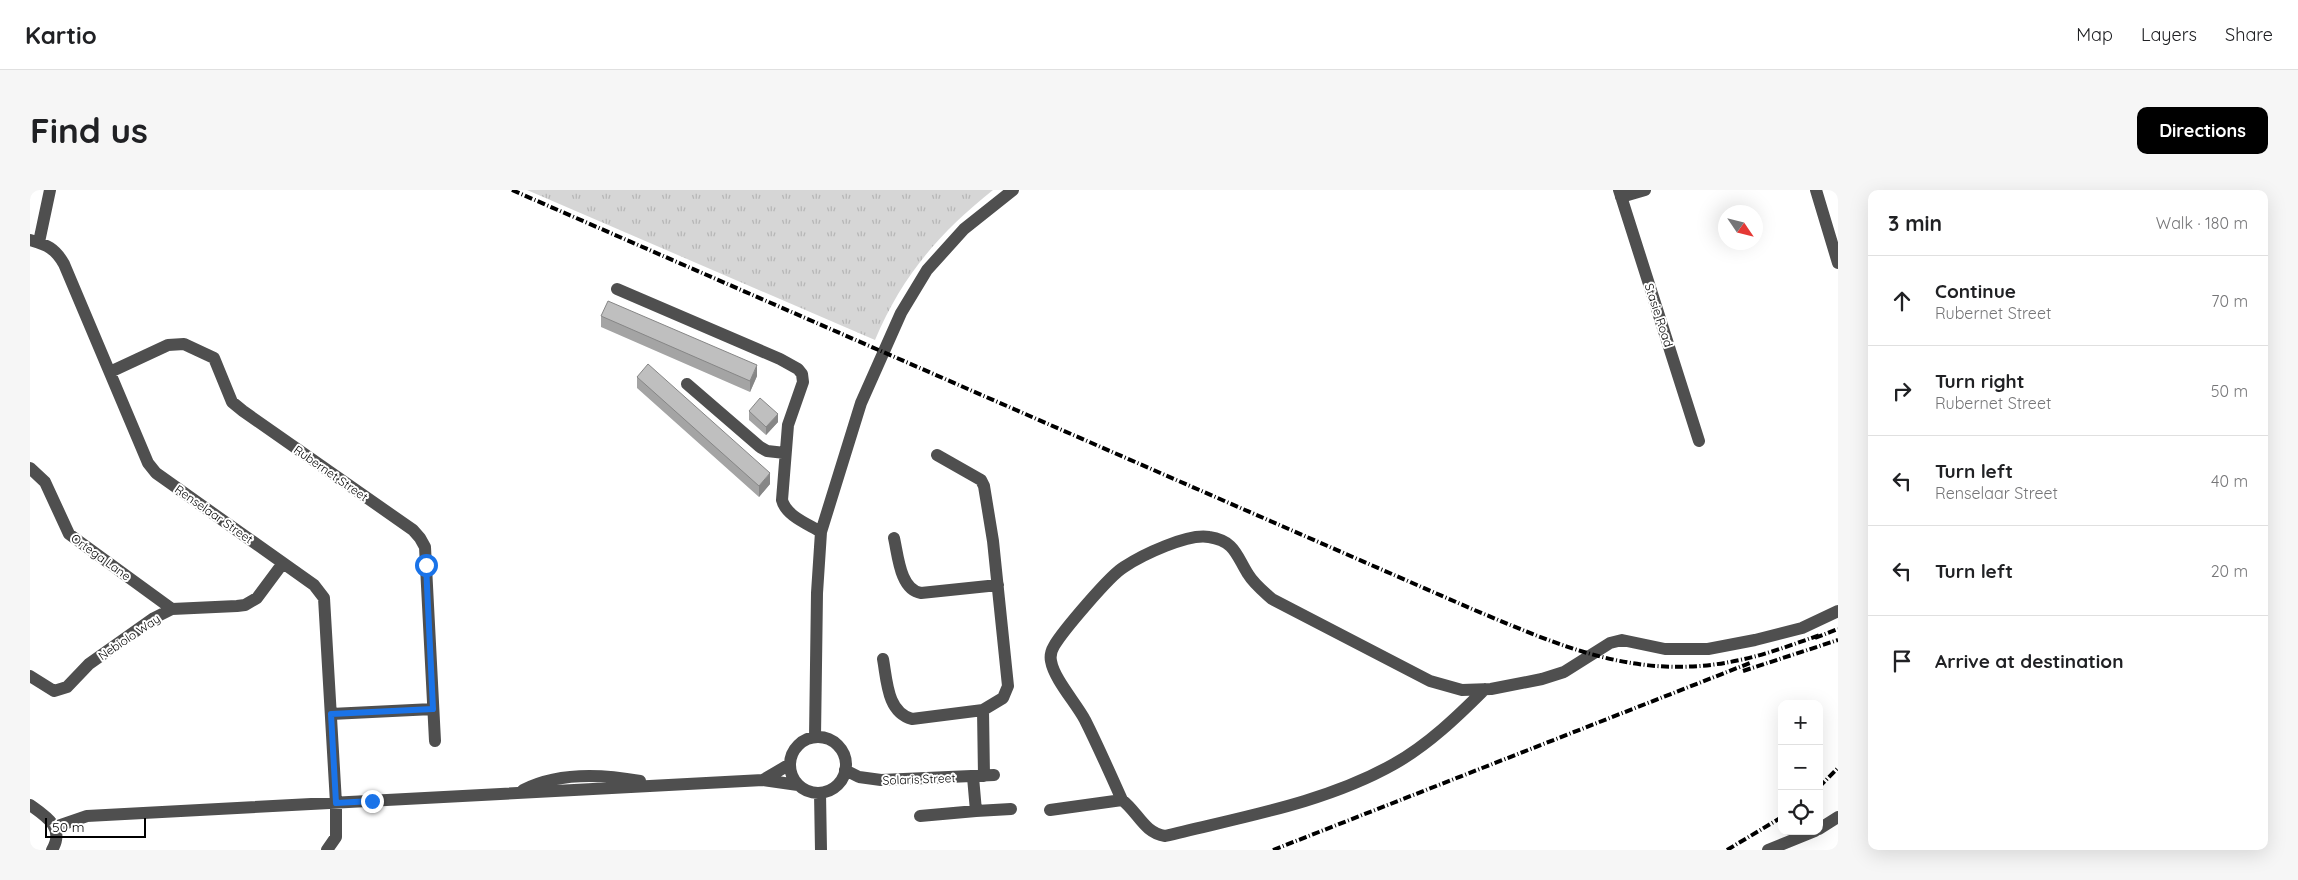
<!DOCTYPE html>
<html lang="en">
<head>
<meta charset="utf-8">
<style>
  :root { --surface:#fff; --page:#f6f6f6; --text:#202124; --muted:#757577; --line:#e0e0e0; --accent:#000 }
  body { margin:0; font-family:Quicksand,sans-serif; background:var(--page); color:var(--text) }
  .controls { position:absolute; right:15px; bottom:15px; display:grid; overflow:hidden; border-radius:10px; box-shadow:0 5px 20px #0002 }
  .controls button { width:45px; height:45px; display:grid; place-items:center; padding:0; border:0; border-bottom:1px solid var(--line); background:var(--surface); color:var(--text); font:25px sans-serif }
  .compass { position:absolute; left:1688px; top:15px; width:45px; height:45px; border-radius:50%; background:var(--surface); box-shadow:0 5px 20px #0002; rotate:125deg }
  .scale { position:absolute; left:15px; bottom:12px; width:101px; box-sizing:border-box; padding-left:5px; border:2px solid #000; border-top:0; font-size:14px; line-height:18px; white-space:nowrap; color:#000; -webkit-text-stroke:4px #fff; paint-order:stroke }
  .stop { position:absolute; width:15px; height:15px; margin:-11px; border:4px solid #1a73e8; border-radius:50%; background:#fff }
  .stop.end { background:#1a73e8; border-color:#fff; box-shadow:0 1px 5px #0008 }
  .list { margin:0; padding:0; list-style:none }
  h2 { display:flex; justify-content:space-between; align-items:center; height:65px; margin:0; padding:0 20px; font-size:21px }
  h2 small { font-size:16px; font-weight:400; color:var(--muted) }
  .list li { display:grid; grid-template-columns:32px 1fr auto; gap:15px; align-items:center; box-sizing:border-box; height:90px; padding:0 20px; border-top:1px solid var(--line) }
  .list b { display:block; font-size:19px; white-space:nowrap }
  .list p { margin:0; font-size:16px; white-space:nowrap; color:var(--muted) }
  .list em { font-size:16px; font-style:normal; color:var(--muted) }
  .icon { flex:none; width:28px; height:28px; fill:none; stroke:currentColor; stroke-width:2; stroke-linecap:round; stroke-linejoin:round }
  .map { position:relative; flex:none; width:1808px; height:660px; overflow:hidden; border-radius:10px }
  header { display:flex; align-items:center; gap:30px; box-sizing:border-box; height:70px; padding:0 25px; background:var(--surface); border-bottom:1px solid var(--line) }
  header strong { font-size:24px }
  nav { display:flex; gap:28px; margin-inline-start:auto; font-size:18px }
  .intro { display:flex; align-items:center; justify-content:space-between; box-sizing:border-box; height:120px; padding:0 30px }
  h1 { margin:0; font-size:35px }
  .button { padding:12px 22px; border-radius:10px; background:var(--accent); color:#fff; font-size:18px; font-weight:700 }
  main { display:flex; gap:30px; padding:0 30px }
  aside { flex:1; background:var(--surface); border-radius:10px; box-shadow:0 5px 20px #0002 }
  .map>svg:first-child { display:block }
  .grass { fill:url(#grass-tufts) }
  .lines { fill:none; stroke-linecap:round; stroke-linejoin:round }
  .minor { stroke:#4f4f4f; stroke-width:12 }
  .rail { stroke:#000; stroke-width:4; stroke-dasharray:8 2.5 1 2.5; stroke-linecap:butt }
  .wall { fill:#a4a4a4 }
  .shaded-wall { fill:#868686 }
  .building { fill:#bfbfbf; stroke:#868686 }
  .route { stroke:#1a73e8; stroke-width:6 }
  .labels { text-anchor:middle; dominant-baseline:central; stroke-width:4; stroke-linejoin:round; paint-order:stroke }
  .street-label { font-size:12px; fill:#000; stroke:#fff }
</style>
</head>
<body>
<header>
<strong>Kartio</strong>
<nav><a>Map</a><a>Layers</a><a>Share</a></nav>
</header>
<div class="intro"><h1>Find us</h1><a class="button">Directions</a></div>
<main>
<div class="map">
<svg width="1808" height="660" viewBox="0 0 1808 660">
  <defs>
    <pattern id="grass-tufts" width="24" height="20" patternUnits="userSpaceOnUse" patternTransform="scale(1.25)"><rect width="24" height="20" fill="#d6d6d6"/><path d="M3 7l-1-3M5 7V3M7 7l1-3M15 17l-1-3M17 17v-4M19 17l1-3" fill="none" stroke="#b6b6b6"/></pattern>
  </defs>
  <rect width="100%" height="100%" fill="#fff"/>
  <path class="grass" d="M497,0H963C909,43 872,86 845,150Z"/>
  <g class="lines">
    <path class="minor" d="M1589,0L1669,251
      M1786,0L1808,73
      M1591,7L1615,0
      M0,50C17,55 25,58 34,74L118,273L126,283L284,395L294,408L306,613V647L297,660
      M9,52L20,0
      M587,99L750,169L768,179L772,184L773,192L758,235L752,310C756,326 778,334 791,342
      M80,182L138,155L154,154L184,168L202,212L213,221L383,340L390,348L395,357L405,551
      M657,194L730,257L737,261L755,263
      M907,265L951,290L954,296L963,351L978,496L973,508L953,520L954,586
      M0,278L15,292L39,344L142,419
      M864,348C868,365 870,400 891,403L968,395
      M853,469C857,491 857,522 882,529L953,520
      M0,486L24,501L37,497L59,474L124,428L142,419L207,416L215,415L227,408L253,373
      M301,524L403,519
      M760 575a28 28 0 1 1 56 0a28 28 0 1 1-56 0Z
      M785,547L787,403L791,342L831,213L871,123L897,80L934,39L983,0
      M815,580L829,587L851,590L964,585
      M733,590L760,574
      M493,600C528,582 572,584 610,591
      M790,603L791,660
      M1092,610C1080,583 1068,556 1055,530C1046,513 1024,489 1021,471C1020,466 1021,461 1024,456C1032,442 1080,385 1094,377C1112,365 1158,343 1179,347C1205,351 1206,365 1218,384C1224,394 1233,401 1242,409L1400,491L1432,500L1461,499L1512,489L1534,482L1580,453L1592,450L1635,459H1678L1725,450L1772,438L1808,421
      M0,615C17,627 35,638 22,660
      M1020,620L1092,610C1108,622 1114,643 1135,646C1211,627 1295,613 1364,574C1398,555 1428,526 1455,499
      M946,621L981,619
      M890,626L946,621L943,587
      M25,637L57,626L733,590L768,595
      M1789,639L1808,627
      M1738,660L1785,641"/>
    <path class="rail" d="M482,0L1442,419C1533,457 1609,492 1710,470C1738,464 1764,454 1790,445
      M1785,448L1808,439
      M1713,481L1808,450
      M1789,597L1808,578
      M1243,660L1720,473
      M1697,660L1752,627"/>
  </g>
  <path class="wall" d="M571,126L727,186L720,202L571,137Z
    M607,187L740,294L729,307L607,198Z
    M719,221L748,232L736,245L719,230Z"/>
  <path class="shaded-wall" d="M727,175V186L720,202V191Z
    M748,224V232L736,245V237Z
    M740,283V294L729,307V296Z"/>
  <path class="building" d="M578,111L727,175L720,191L571,126Z
    M618,174L740,283L729,296L607,187Z
    M730,208L748,224L736,237L719,221Z"/>
  <g class="lines">
    <path class="route" d="M342,611L306,613L301,524L403,519L396,375"/>
  </g>
  <g class="labels">
    <g class="street-label">
      <text transform="translate(1629 125) rotate(72)">Stasie Road</text>
      <text transform="translate(301 283) rotate(35)">Rubernet Street</text>
      <text transform="translate(184 324) rotate(35)">Renselaar Street</text>
      <text transform="translate(71 367) rotate(36)">Ortega Lane</text>
      <text transform="translate(99 447) rotate(-34)">Nebiolo Way</text>
      <text transform="translate(889 589) rotate(-2)">Solaris Street</text>
    </g>
  </g>
</svg>
<div class="controls">
<button>+</button>
<button>−</button>
<button><svg class="icon" aria-label="locate" viewBox="0 0 24 24"><circle cx="12" cy="12" r="6"/><path d="M12 2v4M12 18v4M2 12h4M18 12h4"/></svg></button>
</div>
<svg class="compass" viewBox="-18 -18 36 36"><path d="M0-13l5 13h-10z" fill="#e53935"/><path d="M0 13l5-13h-10z" fill="#757577"/></svg>
<div class="scale">50 m</div>
<div class="stop" style="left:396px;top:375px"></div>
<div class="stop end" style="left:342px;top:611px"></div>
</div>
<aside>
<h2>3 min<small>Walk · 180 m</small></h2>
<ul class="list">
<li><svg class="icon" aria-label="ahead" viewBox="0 0 24 24"><path d="M12 20V5M6 11l6-6 6 6"/></svg><div><b>Continue</b><p>Rubernet Street</p></div><em>70 m</em></li>
<li><svg class="icon" aria-label="right" viewBox="0 0 24 24"><path d="M7 20v-9h11M14 6l5 5-5 5"/></svg><div><b>Turn right</b><p>Rubernet Street</p></div><em>50 m</em></li>
<li><svg class="icon" aria-label="left" viewBox="0 0 24 24"><path d="M17 20v-9H6M10 6l-5 5 5 5"/></svg><div><b>Turn left</b><p>Renselaar Street</p></div><em>40 m</em></li>
<li><svg class="icon" aria-label="left" viewBox="0 0 24 24"><path d="M17 20v-9H6M10 6l-5 5 5 5"/></svg><div><b>Turn left</b></div><em>20 m</em></li>
<li><svg class="icon" aria-label="arrive" viewBox="0 0 24 24"><path d="M6 21V4h12l-3 4 3 4H6"/></svg><div><b>Arrive at destination</b></div></li>
</ul>
</aside>
</main>
</body>
</html>
